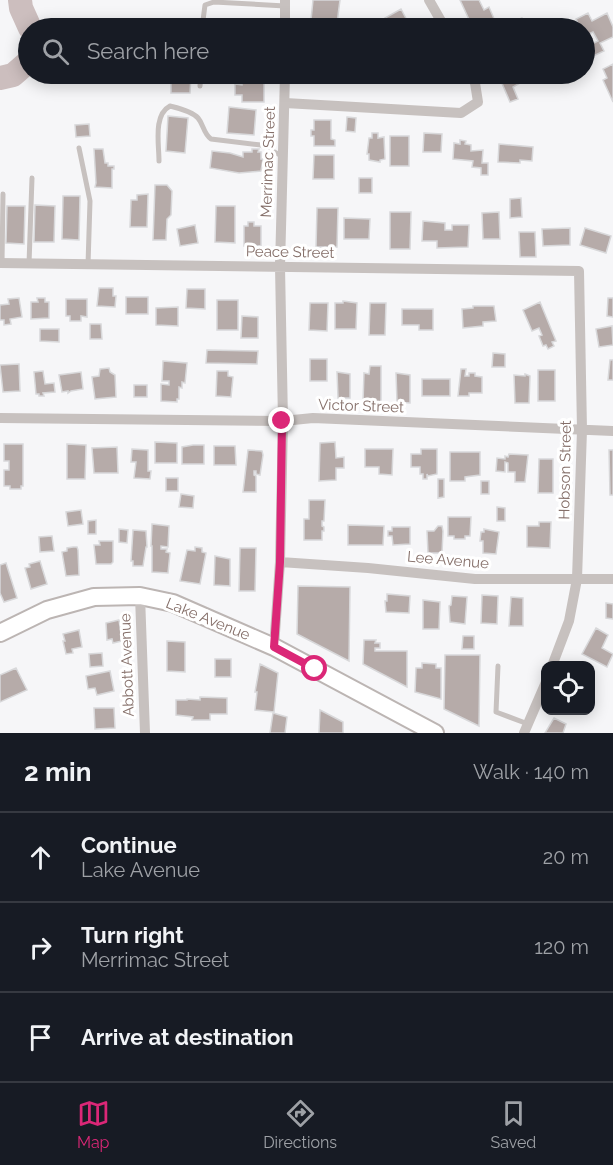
<!DOCTYPE html>
<html lang="en">
<head>
<meta charset="utf-8">
<style>
  :root { --surface:#171b24; --page:#20242c; --text:#f1f3f6; --muted:#9ea1a6; --line:#363941; --accent:#db2777 }
  body { margin:0; font-family:Raleway,sans-serif; background:var(--page); color:var(--text) }
  .controls { position:absolute; right:18px; bottom:18px; display:grid; overflow:hidden; border-radius:12px; box-shadow:0 3px 15px #0003 }
  .controls button { width:54px; height:54px; display:grid; place-items:center; padding:0; border:0; border-bottom:2px solid var(--line); background:var(--surface); color:var(--text); font:30px sans-serif }
  .stop { position:absolute; width:18px; height:18px; margin:-14px; border:4px solid #db2777; border-radius:50%; background:#fff }
  .stop.end { background:#db2777; border-color:#fff; box-shadow:0 2px 6px #0008 }
  .list { margin:0; padding:0; list-style:none }
  h2 { display:flex; justify-content:space-between; align-items:center; height:78px; margin:0; padding:0 24px; font-size:26px }
  h2 small { font-size:20px; font-weight:400; color:var(--muted) }
  .list li { display:grid; grid-template-columns:39px 1fr auto; gap:18px; align-items:center; box-sizing:border-box; height:90px; padding:0 24px; border-top:2px solid var(--line) }
  .list b { display:block; font-size:22px; white-space:nowrap }
  .list p { margin:0; font-size:20px; white-space:nowrap; color:var(--muted) }
  .list em { font-size:20px; font-style:normal; color:var(--muted) }
  .icon { flex:none; width:33px; height:33px; fill:none; stroke:currentColor; stroke-width:2; stroke-linecap:round; stroke-linejoin:round }
  .map { position:relative; flex:none; width:613px; height:733px; overflow:hidden }
  .search { position:absolute; background:var(--surface); box-shadow:0 3px 15px #0003; left:18px; right:18px; top:18px; height:66px; display:flex; align-items:center; gap:15px; box-sizing:border-box; padding:0 21px; border-radius:33px; color:var(--muted); font-size:22px }
  .sheet { height:348px; background:var(--surface) }
  nav { display:flex; justify-content:space-around; align-items:center; box-sizing:border-box; height:84px; border-top:2px solid var(--line); background:var(--surface); font-size:16px; color:var(--muted) }
  nav a { display:grid; justify-items:center; gap:3px }
  nav .on { color:var(--accent) }
  .map>svg:first-child { display:block }
  .lines { fill:none; stroke-linecap:round; stroke-linejoin:round }
  .river { stroke:#ccbebe; stroke-width:24 }
  .building { fill:#b6aba9; stroke:#d8d8da; stroke-width:1.5 }
  .primary-casing { stroke:#bcb5b3; stroke-width:20 }
  .service { stroke:#c7c1bf; stroke-width:5 }
  .minor { stroke:#c7c1bf; stroke-width:10 }
  .primary { stroke:#fff; stroke-width:16 }
  .route { stroke:#db2777; stroke-width:8 }
  .labels { text-anchor:middle; dominant-baseline:central; stroke-width:6; stroke-linejoin:round; paint-order:stroke }
  .street-label { font-size:15px; fill:#856f69; stroke:#fff }
</style>
</head>
<body>
<div class="map">
<svg width="613" height="733" viewBox="0 0 613 733">
  <rect width="100%" height="100%" fill="#f6f6f8"/>
  <g class="lines">
    <path class="river" d="M20,0L21,8L30,28
      M0,78L13,75L28,62"/>
  </g>
  <path class="building" d="M313,0H340L337,23L311,20Z
    M460,0H479L484,10L489,7L495,21L479,28H473Z
    M401,9L411,28H391L385,18Z
    M588,13L592,21L607,13L613,27V37L600,43L604,51L589,58L584,48L598,41L593,32L584,36V28H580L576,19Z
    M522,18L524,22L521,24L522,27L509,28L507,24Z
    M239,22H259V28H239Z
    M613,64V102L603,80L607,78L603,69Z
    M171,74H191L190,93H171Z
    M242,74H264V102H242V95H235V84L242,85Z
    M370,74H400L399,81L370,78Z
    M415,74H440L441,76L436,79L435,78L418,82Z
    M498,74H520L522,77L518,78L520,83L513,87L518,99L510,102Z
    M229,107L256,110L254,135L227,133Z
    M168,116L188,118L185,153L166,151Z
    M347,117L356,118L355,132L346,131Z
    M314,120H331V139L335,140V146H314V136H311V130H314Z
    M89,124L90,136L76,137L75,125Z
    M372,133H378V138L384,137L385,159L380,160V162L369,160V154H367L369,138H372Z
    M424,133L442,134L441,152H423Z
    M390,136H409V166H390Z
    M460,140L466,141L465,144L471,145V151L483,150L482,163H488V175H481V168L472,167L473,161L453,159L454,143L460,144Z
    M499,144L533,147L532,161L520,160V163L498,162Z
    M94,149H103L105,163H108V166H114V169H112V188L95,187L96,183Z
    M252,149H259L258,152H261V159H263L261,171L239,173L210,168L212,151L230,153L243,157V152H252Z
    M314,155H334V179H313Z
    M359,178H372V193H359Z
    M155,185H167L172,191L171,215L167,219L166,240H153Z
    M148,194L147,227H130L131,200H137V195Z
    M63,196H80L79,240L62,239Z
    M521,198L522,217L510,218V199Z
    M35,205L55,206L54,242H34Z
    M7,206H25L24,244L6,243Z
    M216,206H235V243L215,242Z
    M317,208H338L337,247H316Z
    M390,212H411L410,249H390Z
    M499,212L500,239H483L482,213Z
    M344,218L370,219L369,239H344Z
    M423,221L445,223V230H452V225H469L468,247L437,248V241H422Z
    M248,222H254V226H261V246H244V226H248Z
    M195,225L198,243L180,246L177,229Z
    M570,228V245L543,246L542,229Z
    M585,228L611,236L606,253L580,245Z
    M519,232H535L536,257H520Z
    M99,288H113V296H116L115,307L97,306Z
    M187,289H205V309L186,308Z
    M126,297H148V314H126Z
    M19,298L22,317L10,319L11,324L4,325V320H0V305L9,304L8,299Z
    M37,298H45V302H49V318L31,319V302H38Z
    M608,298H613V317L607,316Z
    M66,299H87V317L81,316V321H70V316H66Z
    M217,300H238V330H217Z
    M343,301L357,303L356,329H335V303H343Z
    M540,302L556,341L552,342L554,346L548,349L546,345L543,346L539,336L542,335L539,328L532,331L523,310Z
    M310,303H328L327,331L309,330Z
    M370,303H386L385,335H369Z
    M473,306H494L496,321L483,322V326L463,328L462,309L473,308Z
    M178,307V326L156,325V308Z
    M402,309H433V330H419V325H402Z
    M242,316L258,317V338H241Z
    M90,324H101L102,339H90Z
    M612,326L613,345L599,347L596,329Z
    M40,329H59V342L40,341Z
    M207,350L258,351L257,364L206,363Z
    M493,353L505,354V367H492Z
    M310,359H327V381H310Z
    M610,360H613V380H608Z
    M163,361L187,363L185,383L182,382V388L179,387V399H177V402L161,401V384L169,385V381H162Z
    M19,364L20,391L3,392L0,365Z
    M370,366H381V403L363,402L364,373L369,374Z
    M109,368L110,372L115,375L116,397L95,399L92,377L99,376L100,369Z
    M461,369H466L465,376H469V373H475V376L482,377V393H469V396H458Z
    M538,370H555V401H538Z
    M43,371L45,384L54,383L55,392L43,393L44,396H39V394H36L34,372Z
    M217,371H228V376L233,377L231,397L216,396Z
    M81,372L83,389L71,391L68,393V391L62,392L59,375Z
    M337,372L350,374V398H338Z
    M396,373L410,375V403L397,402Z
    M525,374L530,376L529,403H515L514,375L525,376Z
    M422,379H450V396H422Z
    M134,385H147V397H134Z
    M155,442L177,443V463H155Z
    M335,442L336,458L344,457V468H336V480L319,481L320,443Z
    M4,444H23V486H21V489H10V486H4V470H9V461H4Z
    M67,444L86,445L85,479H67Z
    M193,445H204V464H182V447Z
    M214,446H235L236,465H214Z
    M117,447L118,473H94L92,448Z
    M132,449L148,450V471H151L150,479L134,478L136,462H131Z
    M365,449H393L392,475L379,474V467H365Z
    M421,449H437V474L428,476L427,474V479H423V474H420V467H411V454H421Z
    M248,450L262,451L263,455L260,475L256,474V471H254V475L256,476V492H243Z
    M609,450H613V495H610Z
    M450,452H480V475L465,477V481H450Z
    M509,454L528,455L525,482H515V472H508V463L505,462V472L496,471L497,458L505,459V456L508,457Z
    M539,459H553V493H538Z
    M166,478H178V491H166Z
    M438,479H444V497L438,498Z
    M481,481H489V494H481Z
    M181,494L194,496L193,508L179,507Z
    M309,500H325L324,521H322V526L324,527V531H322V540H304V519H309Z
    M497,507L505,508V521H497Z
    M81,510L83,524L68,526L66,512Z
    M448,517H471L470,536H465V539H454V536H448Z
    M96,520V534H88V521Z
    M539,522H551L550,548L527,547V526H539Z
    M152,524L169,526L168,547L161,546V549H167L166,552L170,553L168,573L152,572V546H151Z
    M348,525L384,526L383,545H348Z
    M438,526H442L443,531L442,553H428L427,531H434Z
    M392,527H410V544L393,545L392,536H388V531H392Z
    M119,529L128,530L127,543L119,542Z
    M484,529L499,532L496,554L483,553V541H480L481,532H484Z
    M133,530L146,531L147,547H146L143,566H133V561H131Z
    M52,536L54,551L40,552L39,537Z
    M99,541H113V562L111,564H96L94,545H100Z
    M73,547H77L78,550L79,575L66,576L62,552L67,551V548Z
    M195,547L202,548V552L206,553L200,584L180,581L187,550L195,551Z
    M240,548H256L255,591H239Z
    M215,556L230,559V586L214,585Z
    M40,561L47,584L31,589L25,568L30,567L29,564Z
    M6,563L17,598L4,602L0,593V565Z
    M298,586L350,587L349,661L297,634Z
    M387,594L410,596L409,613L386,612L385,601H387Z
    M482,595L498,596L497,624L481,623Z
    M452,596L467,597L465,624L450,622L449,606L451,605Z
    M511,597L523,598V626H509Z
    M423,600L440,602L439,629H423Z
    M606,603L613,604V619L606,618Z
    M119,620L122,641L113,643L112,639L107,640L106,623Z
    M596,628L608,635L602,648L613,654L607,667L582,654Z
    M79,630L82,647L72,649L73,653L66,654L63,641H65L63,634Z
    M463,636H474V649H462Z
    M364,640H376L375,643H380V648H375V651H407V687L363,664Z
    M167,641L185,642V672L167,671Z
    M102,653L103,666L90,667L89,654Z
    M445,655H480L479,726L444,709Z
    M215,659H231V677H215Z
    M422,663L436,664V668H441V699L415,692L416,668H422Z
    M260,664L278,673L274,712L255,710L257,692H255Z
    M16,668L27,690L0,702V675Z
    M110,671L114,691L97,695L95,688L88,689L86,676Z
    M200,697L227,698V714H210V720H192L193,717L176,715V700H187V699L200,700Z
    M94,708H114L115,728L95,729Z
    M320,710L343,722V733H319Z
    M273,713L287,717L285,733H270Z
    M554,718L566,724L563,733H545Z"/>
  <g class="lines">
    <g class="primary-casing">
      <path id="primary" d="M0,633L47,610L94,597L140,596L173,603L274,647L435,733"/>
    </g>
    <path class="service" d="M202,28L205,5L214,2L285,6
      M200,86L201,74
      M79,148L90,201L88,265
      M159,161C159,144 153,115 170,106C178,108 192,111 198,118C204,125 203,133 211,139L261,145L282,156
      M2,263L3,194
      M29,264L32,178
      M498,666L496,712L528,724"/>
    <path class="minor" d="M429,0L445,28
      M285,28V0
      M285,103L461,113L478,102L475,83L470,74
      M0,263L579,271L582,430L577,579L569,621L552,666
      M0,418L283,421L313,418L613,431
      M280,562L368,568L475,579H613
      M140,596L145,733
      M274,647L280,562L283,421L280,267L285,74
      M524,733L546,682"/>
    <use href="#primary" class="primary"/>
  </g>
  <g class="lines">
    <path class="route" d="M282,421L280,562L274,647L315,669"/>
  </g>
  <g class="labels">
    <g class="street-label">
      <text transform="translate(268 162) rotate(-88)">Merrimac Street</text>
      <text transform="translate(290 252) rotate(1)">Peace Street</text>
      <text transform="translate(361 406) rotate(2)">Victor Street</text>
      <text transform="translate(565 470) rotate(-89)">Hobson Street</text>
      <text transform="translate(448 560) rotate(5)">Lee Avenue</text>
      <text transform="translate(208 619) rotate(22)">Lake Avenue</text>
      <text transform="translate(127 665) rotate(-92)">Abbott Avenue</text>
    </g>
  </g>
</svg>
<div class="controls">
<button><svg class="icon" aria-label="locate" viewBox="0 0 24 24"><circle cx="12" cy="12" r="6"/><path d="M12 2v4M12 18v4M2 12h4M18 12h4"/></svg></button>
</div>
<div class="stop" style="left:315px;top:669px"></div>
<div class="stop end" style="left:282px;top:421px"></div>
<div class="search"><svg class="icon" aria-label="search" viewBox="0 0 24 24"><circle cx="10" cy="10" r="6"/><path d="M15 15l6 6"/></svg>Search here</div>
</div>
<section class="sheet">
<h2>2 min<small>Walk · 140 m</small></h2>
<ul class="list">
<li><svg class="icon" aria-label="ahead" viewBox="0 0 24 24"><path d="M12 20V5M6 11l6-6 6 6"/></svg><div><b>Continue</b><p>Lake Avenue</p></div><em>20 m</em></li>
<li><svg class="icon" aria-label="right" viewBox="0 0 24 24"><path d="M7 20v-9h11M14 6l5 5-5 5"/></svg><div><b>Turn right</b><p>Merrimac Street</p></div><em>120 m</em></li>
<li><svg class="icon" aria-label="arrive" viewBox="0 0 24 24"><path d="M6 21V4h12l-3 4 3 4H6"/></svg><div><b>Arrive at destination</b></div></li>
</ul>
</section>
<nav>
<a class="on"><svg class="icon" aria-label="map" viewBox="0 0 24 24"><path d="M3 6l6-2 6 2 6-2v14l-6 2-6-2-6 2zM9 4v14M15 6v14"/></svg>Map</a>
<a><svg class="icon" aria-label="directions" viewBox="0 0 24 24"><path d="M12 3l9 9-9 9-9-9zM9 14v-3h6M13 9l2 2-2 2"/></svg>Directions</a>
<a><svg class="icon" aria-label="saved" viewBox="0 0 24 24"><path d="M7 4h10v16l-5-4-5 4z"/></svg>Saved</a>
</nav>
</body>
</html>
